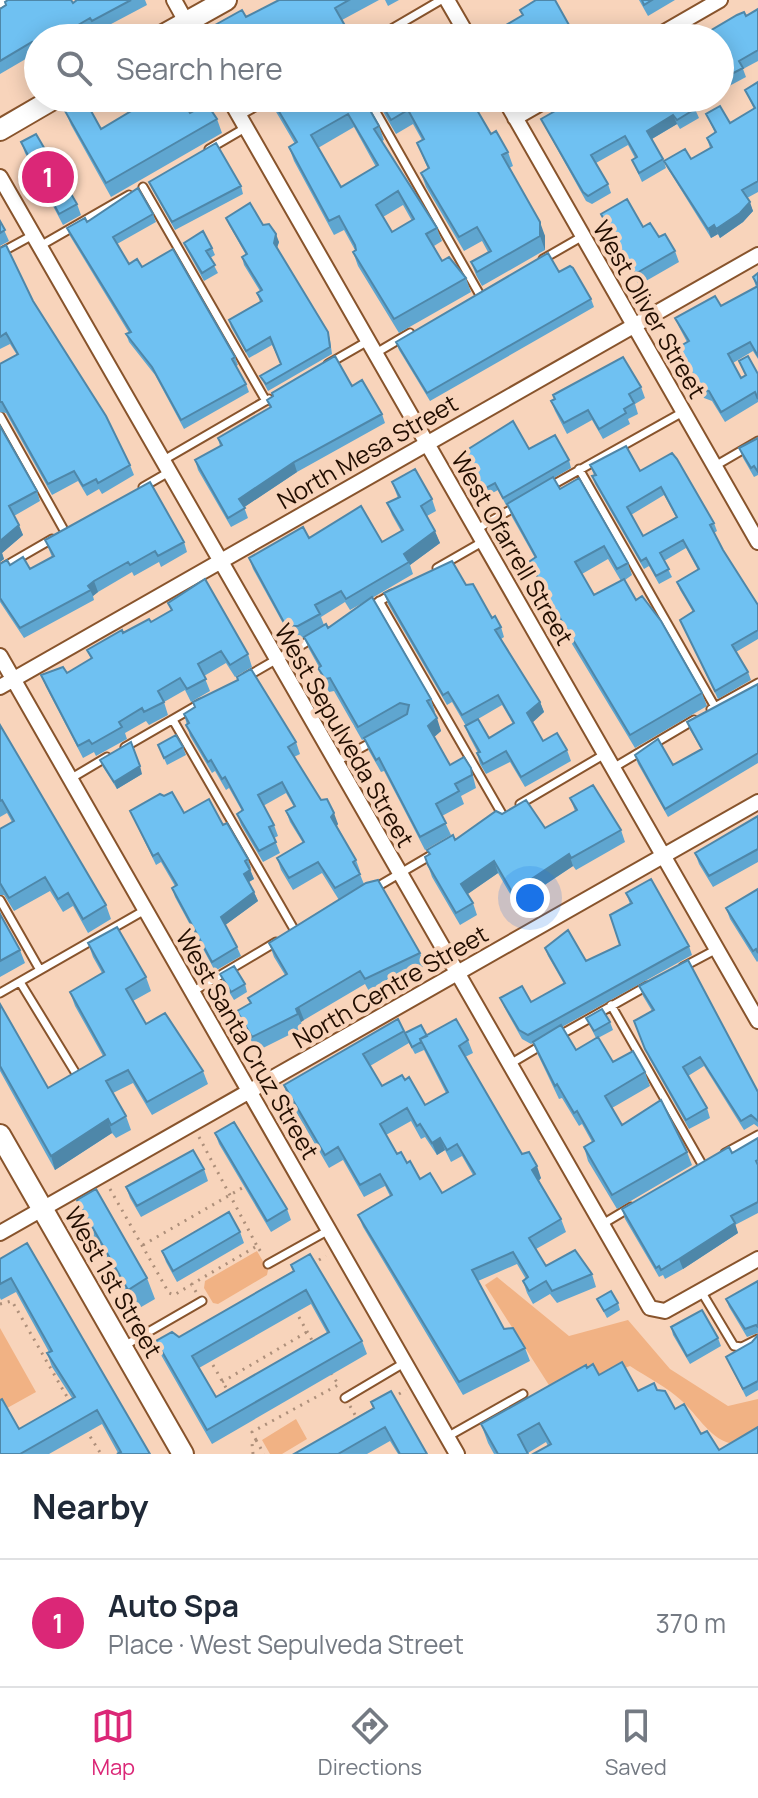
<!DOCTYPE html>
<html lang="en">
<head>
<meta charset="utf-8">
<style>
  :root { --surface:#fff; --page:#f6f6f7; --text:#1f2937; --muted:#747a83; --line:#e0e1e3; --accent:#db2777 }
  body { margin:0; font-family:Manrope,sans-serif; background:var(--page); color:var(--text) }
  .you { position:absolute; left:530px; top:898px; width:28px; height:28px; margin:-20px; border:6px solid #fff; border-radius:50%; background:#1a73e8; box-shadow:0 0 0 12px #1a73e833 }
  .badge { display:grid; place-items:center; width:52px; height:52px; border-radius:50%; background:var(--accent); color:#fff; font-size:26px; font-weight:700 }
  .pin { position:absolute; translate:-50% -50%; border:4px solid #fff; box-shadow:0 2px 8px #0006 }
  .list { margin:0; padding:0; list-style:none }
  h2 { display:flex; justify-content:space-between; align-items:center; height:104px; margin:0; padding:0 32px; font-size:34px }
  h2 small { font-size:26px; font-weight:400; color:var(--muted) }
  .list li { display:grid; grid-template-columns:52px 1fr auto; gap:24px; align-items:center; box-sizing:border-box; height:128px; padding:0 32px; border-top:2px solid var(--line) }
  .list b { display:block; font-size:30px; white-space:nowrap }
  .list p { margin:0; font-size:26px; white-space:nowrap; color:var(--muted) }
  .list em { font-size:26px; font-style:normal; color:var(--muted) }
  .icon { flex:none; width:44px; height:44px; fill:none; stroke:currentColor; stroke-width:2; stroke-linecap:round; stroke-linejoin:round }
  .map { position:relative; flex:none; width:758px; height:1454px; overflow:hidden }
  .search { position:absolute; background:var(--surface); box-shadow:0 4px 20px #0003; left:24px; right:24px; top:24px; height:88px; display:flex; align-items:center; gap:20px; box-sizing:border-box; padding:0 28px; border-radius:44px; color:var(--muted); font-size:30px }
  .sheet { height:232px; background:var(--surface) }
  nav { display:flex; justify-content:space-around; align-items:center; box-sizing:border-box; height:112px; border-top:2px solid var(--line); background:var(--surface); font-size:22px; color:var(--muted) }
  nav a { display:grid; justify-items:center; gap:4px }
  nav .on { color:var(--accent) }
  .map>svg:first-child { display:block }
  .green { fill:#f1b284 }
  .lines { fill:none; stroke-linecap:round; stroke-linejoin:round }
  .lane-casing { stroke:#88542c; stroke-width:11 }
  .street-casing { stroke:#88542c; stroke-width:18 }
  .secondary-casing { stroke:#88542c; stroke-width:24 }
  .path { stroke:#ad8f7a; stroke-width:3; stroke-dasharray:2 6; stroke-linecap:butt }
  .lane { stroke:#fff; stroke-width:7 }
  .street { stroke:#fff; stroke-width:14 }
  .secondary { stroke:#fff; stroke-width:20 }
  .wall { fill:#5fa6d0; fill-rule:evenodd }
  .shaded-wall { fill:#4e87a9 }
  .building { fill:#6fc1f2; stroke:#4e87a9; stroke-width:2; fill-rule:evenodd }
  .labels { text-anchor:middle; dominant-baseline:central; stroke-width:8; stroke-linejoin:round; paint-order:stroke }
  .street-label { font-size:24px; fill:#220e01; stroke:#f8d4bb }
</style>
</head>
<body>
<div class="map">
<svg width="758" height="1454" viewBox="0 0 758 1454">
  <rect width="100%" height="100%" fill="#f8d4bb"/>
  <path class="green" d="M257,1251L268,1270L267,1275L218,1304L213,1303L204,1288L205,1281Z
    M497,1277L569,1336L628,1320L670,1369L728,1406L758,1399V1441C717,1454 707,1425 682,1401C668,1388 647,1377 630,1366L554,1393L485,1285Z
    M0,1328L36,1392L0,1412Z
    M296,1419L307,1439L282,1454H270L262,1440Z"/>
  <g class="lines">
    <g class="lane-casing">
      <path id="lane" d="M0,4L7,0
        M376,38L441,0
        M368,98L480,295
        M239,116L271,98
        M209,149L245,128
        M143,187L266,401
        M40,246L129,195
        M0,253L33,235
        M543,259L583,236
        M376,353L410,333
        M328,364L368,341
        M0,416L65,532
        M162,461L269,399
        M715,466L758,441
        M579,469L715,707
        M143,487L169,472
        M549,487L683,412
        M477,529L517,506
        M437,568L484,541
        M0,569L52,539
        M379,601L502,814
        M368,608L392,594
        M246,677L312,639
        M711,709L758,683
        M173,720L295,931
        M125,747L201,703
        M335,762L372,742
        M613,768L694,720
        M70,779L107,757
        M520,804L605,754
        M375,888L433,854
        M0,900L40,970
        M683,967L717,949
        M20,982L75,1072
        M192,992L276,942
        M0,993L145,910
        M611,1005L703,1166
        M560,1035L647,986
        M510,1064L542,1045
        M725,1153L758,1135
        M601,1225L631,1207
        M268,1264L329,1230
        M701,1291L734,1346L742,1347L758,1339
        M124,1346L202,1301
        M345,1398L404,1363
        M447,1437L523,1394"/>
    </g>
    <g class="street-casing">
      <path id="street" d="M174,0L195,38
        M447,0L469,38
        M654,38L720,0
        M229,98L758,1021
        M504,98L758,542
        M515,118L550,98
        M0,177L650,1308L665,1311L758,1259
        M0,656L457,1454
        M0,687L758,255
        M0,1233L758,802"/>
    </g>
    <g class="secondary-casing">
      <path id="secondary" d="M158,38L226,0
        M0,130L55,98
        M0,1135L183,1454"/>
    </g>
    <path class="path" d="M199,1137L257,1246
      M110,1189L169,1293L174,1295L191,1285
      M143,1245L242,1188
      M312,1264L326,1256
      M196,1292L192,1284L257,1246L263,1255
      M0,1304L12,1301L70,1402
      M295,1310L313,1342
      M148,1356L162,1348
      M209,1358L229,1393
      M331,1373L338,1384
      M222,1382L307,1332
      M392,1398L406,1390
      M350,1406L358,1420
      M86,1430L101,1454
      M256,1440L264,1454
      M253,1454L252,1443L256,1440L252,1432L338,1385"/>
    <use href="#lane" class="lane"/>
    <use href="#street" class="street"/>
    <use href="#secondary" class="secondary"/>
  </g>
  <path class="wall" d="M77,0H145L147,5L96,32L94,28L78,38H38V56L36,53L0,74V9L6,5L73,3Z
    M279,0H379L342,20L352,38H220L215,25L246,17Z
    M385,0H399L388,6Z
    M639,0H675L648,16Z
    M758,9V61L743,69L746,77L720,91V38L746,16Z
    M758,82V192L747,198L753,211L743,222L720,238L718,234L711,238L668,169L664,161L691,159L710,148L707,138L715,133L706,114L730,123L754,109L745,90Z
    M269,98H363L379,126L384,140L382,141L437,228L442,241L434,246L442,261L466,278L471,292L399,333L358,266L353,252L355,250L344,230L334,235L294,161L289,147L295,144L272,105ZM354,127L376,167L341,187L318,148ZM403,205L412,221L392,232L383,217Z
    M375,98H470L491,134L508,152L513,166L509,168L545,236V250L482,286L476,275L471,262L488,252L482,241L464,251L426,187L421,173L428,169L417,143L422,140L413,124L396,134Z
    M578,98H705L692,105L695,109L699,118L680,129L677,124L652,139L663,159L666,168L642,182L632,160L635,158L628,145L596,163L608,184L611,193L592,204L586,201L545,127L541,119Z
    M65,111L101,129L190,113L217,119L222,133L111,197L71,125Z
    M21,142L77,204L81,215L63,225L25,153Z
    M149,182L241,186L243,194L175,230L152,189Z
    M153,214L156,222L117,244L129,264L142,267L235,357L238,365L236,366L246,384L249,392L184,429L155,375L129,342L126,334L129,333L70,236L67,228L87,222Z
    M601,214L643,227L675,251L679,262L639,285L605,226Z
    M226,218L263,225L279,242L277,248L328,332L330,340L332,354L268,391L260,376L281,364L272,345L249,358L231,327L229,320L260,302L257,293L260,291L244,265L242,257L246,255L229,225Z
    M0,221L9,241L0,246Z
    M184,243L212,248L215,255L210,258L218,273L204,281L187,250Z
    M0,248L33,301L130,465L134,475L102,494L99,489L87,496L78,481L52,495L6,413L0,412V364L17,355L10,344L0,349Z
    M559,272L591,299L594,307L430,401L399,350L396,342Z
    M758,273V359L753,351L733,363L741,378L745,375L739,361L758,374V402L725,422L712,401L704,398L684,362L681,353L687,342L679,327L675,318L721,306L756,287L753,277Z
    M352,386L382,414L385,423L297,472L244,507L248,518L231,527L198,470L195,460L220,446L218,438L270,408L267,400Z
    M641,387L645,398L635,404L638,414L628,419L630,424L603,439L592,420L567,434L555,411L551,401L555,399L553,395Z
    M0,426L37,491L40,501L14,516L23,535L2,553L4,559L0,562Z
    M758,438V475L754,477L743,458L739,448Z
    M529,449L569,460L571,468L554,478L560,489L628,563L632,575L625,580L636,600L702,693L707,706L635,748L549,606L530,561L535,558L512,517L507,504L506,505L498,490L487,496L465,460L462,453ZM608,559L621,581L594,595L582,574Z
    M590,465L640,471L714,523L717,531L714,533L723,550L758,605V639L736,652L748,672L751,680L718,699L680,620L693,612L680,590L677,582L698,570L686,548L664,561L672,577L659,584L649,566L644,569L595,484L592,476L594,475ZM664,495L676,517L643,536L631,515Z
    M392,482L432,499L436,511L427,516L440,543L410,565L413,574L372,598L431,699L435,712L434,713L441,731L434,737L450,765L471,768L476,788L461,796L464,804L442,816L451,835L425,850L384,771L381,772L369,751L364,739L362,740L334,691L329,692L323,681L319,667L309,649L304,637L302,638H291L253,569L249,558L309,538L382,542L401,531L392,515L387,503L398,498ZM368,600L328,628L324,625L321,617L345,602L350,610Z
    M45,540L184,542L187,552L161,567L159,562L134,576L132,572L98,592L93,596L94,600L24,638L0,602V564L30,569L52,557Z
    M466,585L501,627L504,637L501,639L540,702L544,712L532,722L543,741L567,750L571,761L525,787L510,762L486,774L480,764L477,753H478L469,736L465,726L489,738L513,724L502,705L466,726L452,702L447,705L388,604L384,593Z
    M168,603L248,654L252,667L235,677L226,663L204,676L210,691L191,702L185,690L164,702L168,715L149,725L146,721L125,733L127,739L96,756L94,752L83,758L46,687L41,675L67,673L91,659L87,650L123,633L151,622L171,610Z
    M758,684V763L668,817L638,764L635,755L673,765L701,749L690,730L687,722Z
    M184,714L296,742L300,754L294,757L321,800L338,824L337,826L356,860L360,871L359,872L364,884L420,953L425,966L370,993L365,984L304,1020L301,1022L303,1028L257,1051L242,1024L237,1011L250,1003L248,998L285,975L274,957L269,943L339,900L322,873L293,890L281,870L277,858L303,843L290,822L286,811L294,807L286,793L263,806L274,825L278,836L274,838L280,853L263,862L241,825L237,814L242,811L229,788L226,790L215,771L212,773L190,736Z
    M0,725L106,905L111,919L88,933L73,906L63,912L50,891L14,911L4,895H0V829L12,822L7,813L0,817Z
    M158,745L183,747L186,755L167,765Z
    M100,760L142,774L117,789L103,767Z
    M570,798L621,830L625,842L576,870L573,866L516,904L498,873L467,894L473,903L477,915L460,925L432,877L425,857L429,855L427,850L455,840L502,814L545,828L575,811Z
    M130,811L184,813L223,825L248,859L251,868L250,869L254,879L249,882L258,901L225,925L237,947L241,956L215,971L175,897L172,888L175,886L161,862L156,865Z
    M758,816V862L713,887L699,864L695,853Z
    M758,889V961L757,962L730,919L726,908Z
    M626,893L689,946L692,955L562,1027L576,1050L596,1038L586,1018L610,1022L613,1030L598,1038L613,1062L645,1072L650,1086L612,1108L622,1125L687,1152L692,1165L617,1209L588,1161L584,1147L592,1142L582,1124L579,1126L562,1098L559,1099L538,1055L533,1043L531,1044L522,1039L504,1007L500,998L531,1002L564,984L548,956L545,948L586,961L620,945L630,904Z
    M0,911L2,918L20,950L25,963L0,977Z
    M88,943L146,977L151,991L133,1001L146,1024L203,1071L208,1084L152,1115L133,1083L113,1093L126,1116L131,1130L116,1138L112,1133L55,1170L0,1071V1004L48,1088L103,1056L75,1006L70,992L102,973L93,957Z
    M220,974L245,984L247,992L234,1000L223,982Z
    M639,986L758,1092V1127L754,1124L744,1130L704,1066L688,1076L707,1108L710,1118L689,1129L649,1058L634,1021L652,1011L643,996Z
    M398,1019L405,1033L468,1040L473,1053L465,1057L522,1154L541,1178L538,1181L561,1219L566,1232L536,1249L546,1266L592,1274L596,1287L557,1303L550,1294L533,1304L527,1293L523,1281L526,1279L517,1264L478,1281L504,1329L525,1348L530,1361L463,1395L363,1227L358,1215L390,1196L385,1186L364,1197L343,1160L329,1168L288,1098L284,1085ZM409,1043L415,1054L424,1050L446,1093L425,1105L382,1086L370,1066ZM411,1121L421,1139L425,1137L437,1155L445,1150L451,1162L462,1156L473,1175L442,1193L420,1179L397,1154L386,1135Z
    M215,1133L287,1209L291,1220L271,1232L219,1144Z
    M758,1138V1213L735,1225L738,1233L683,1269L665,1279L663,1275L659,1277L625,1219L622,1209L732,1153Z
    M204,1169L208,1181L141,1217L130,1198L126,1187Z
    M77,1200L147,1278L155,1299L136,1310L84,1221Z
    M240,1232L244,1243L177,1282L166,1262L162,1251Z
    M0,1259L150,1454L118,1453L102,1424L49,1454H0L19,1429L72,1398L52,1367L47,1353L49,1352L16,1292L1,1300L0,1298Z
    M291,1265L362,1341L367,1354L212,1444L161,1355L156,1341L179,1337L293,1271ZM311,1304L327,1333L216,1397L199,1368Z
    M758,1281V1333L747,1337L729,1307L726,1299Z
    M597,1299L618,1303L620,1310L607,1318Z
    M671,1327L718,1338L721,1346L690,1364L673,1335Z
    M758,1335V1390L746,1397L726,1357L752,1342Z
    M587,1368L599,1375L638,1391L657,1390L701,1434L719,1450L758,1454L548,1446L546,1442L528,1453V1454H494L488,1443L481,1424Z
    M371,1402L427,1454H398L390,1441L367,1454H294L373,1408Z"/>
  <path class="shaded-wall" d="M673,115L677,124L650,140L647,131Z
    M750,202L753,211L743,222L720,238L716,229Z
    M540,222L545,236V250L540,236Z
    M714,225L718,234L711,238L708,229Z
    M276,234L279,242L276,250L274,243Z
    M294,462L297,472L243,508L239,499Z
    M19,525L23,535L2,553L4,559L0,562V541Z
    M435,531L440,543L410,565L404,554Z
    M94,581L98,592L93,596L88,586Z
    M540,702L544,712L531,724L527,713Z
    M437,718L441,731L432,739L428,726Z
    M140,766L142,774L117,789L114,782Z
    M334,813L338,824L335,828L331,817Z
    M569,854L573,866L516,904L512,892Z
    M494,861L498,873L465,896L461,884Z
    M250,870L254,879L247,883L244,874Z
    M254,892L258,901L224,926L221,917Z
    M299,1007L304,1020L301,1022L296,1009Z
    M108,1119L112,1133L55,1170L51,1156Z
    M440,1138L445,1150L437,1155L432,1143Z
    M537,1166L541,1178L537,1183L532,1170Z
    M735,1223L738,1233L683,1269L679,1259Z"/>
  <path class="building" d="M8,0H71L73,3L77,0H131L92,21L90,18L56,38H38V49L36,50L32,42L0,61V9L6,5L5,2Z
    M279,0H349L335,8L352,38H300L297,32L287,38H223L215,25L242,10L246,17Z
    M536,0H555L574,34L568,38H498L494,32L523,15L520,10Z
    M642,0H652L644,5Z
    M758,9V50L739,61L743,68L720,80V38H698L737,15L744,12L746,16Z
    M391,34L394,38H382Z
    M758,82V181L742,190L750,202L740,213L716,229L714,225L708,229L664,161L685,149L691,159L712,147L707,138L716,132L706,114L720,106L730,123L755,108L745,90Z
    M153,98H181L190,113L207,104L217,119L106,183L65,111L85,100L101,129Z
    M271,98H363L379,126L374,129L437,228L426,234L442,261L449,257L466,278L394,319L353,252L356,250L355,245L339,216L329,221L289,147L297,142ZM348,114L378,165L341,187L311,135ZM398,191L414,219L392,232L376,205Z
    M378,98H470L491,134L496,131L508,152L502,155L540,222V236L477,272L471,262L491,251L477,227L459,237L421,173L429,168L417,143L424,139L408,110L391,120Z
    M578,98H686L695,109L677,120L673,115L647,131L663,159L639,173L632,160L637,157L625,136L591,155L608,184L588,196L583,192L541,119Z
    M36,134L77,204L59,214L21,142Z
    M216,143L241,186L172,222L149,182Z
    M138,188L153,214L113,237L129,264L137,259L142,267L173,249L235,357L232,359L246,384L181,420L152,367L126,334L131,332L67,228L85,218L87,222Z
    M627,199L643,227L650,223L659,237L665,234L675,251L635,274L601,214Z
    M250,203L263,225L269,224L276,234L274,243L328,332L330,347L266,384L260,376L281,364L270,337L246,351L229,320L262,301L257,293L262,290L242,257L247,254L226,218Z
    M0,221L5,230L0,233Z
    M203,231L212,248L206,251L215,265L202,273L184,243Z
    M6,245L33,301L106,416L130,465L98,483L96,479L83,486L74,471L48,484L2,402H0V364L18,354L6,333L0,337V248Z
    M548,253L559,272L570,266L573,268L591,299L427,393L396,342Z
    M758,273V356L750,342L728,354L741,378L746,375L739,361L748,356L758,374V399L755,392L721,412L709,391L701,389L681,353L679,347L689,341L675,318L715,296L721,306L758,286L753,277Z
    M335,356L352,386L362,380L382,414L294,462L239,499L245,508L228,518L195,460L222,445L218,438L271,407L267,400L273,396L272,393Z
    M623,357L641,387L629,394L634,403L624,409L626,413L599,429L588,410L564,423L551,401L555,399L553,395Z
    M513,421L529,449L555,435L569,460L503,498L495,483L484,489L462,453Z
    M0,426L37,491L9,506L19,525L0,541Z
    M758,438V472L754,466L751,468L739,448Z
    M626,446L640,471L672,453L677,459L714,523L710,525L723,550L758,605V630L732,645L748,672L715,691L680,620L694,611L677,582L699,569L683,540L660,553L669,569L656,576L646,558L641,561L592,476L596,475L590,465ZM661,487L677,517L643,536L627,507Z
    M415,469L432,499L421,506L435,531L404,554L409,562L346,599L341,591L315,605L320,614L298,626H286L249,558L303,527L309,538L361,506L382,542L403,530L387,503L400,497L392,482Z
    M553,477L560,489L579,478L628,563L617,569L604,546L575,562L594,595L624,579L636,600L642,596L661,621L702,693L630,735L545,593L530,561L536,557L507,504Z
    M150,482L184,542L158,556L155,551L130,565L128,562L94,581L88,586L91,590L20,628L0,598V564L7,560L10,565L23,557L30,569L54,556L45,540Z
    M452,561L466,585L473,584L492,618L495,616L501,627L495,630L540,702L527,713L543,741L557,733L567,750L521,777L506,751L483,764L477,753L480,752L465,726L478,719L489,738L514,723L498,695L462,715L448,692L443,695L384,593Z
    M205,579L248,654L230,665L221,651L198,664L206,679L187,689L180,678L158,691L164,702L144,712L142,708L119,722L122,727L92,744L89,740L78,746L41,675L63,667L67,673L92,658L87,650L122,630L123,633L149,619L151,622L172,610L168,603Z
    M372,597L431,699L427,701L437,718L428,726L450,765L464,757L471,768L472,775L455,784L459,791L436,804L446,823L420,837L379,758L376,760L364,738L407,714L409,705L400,703L358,727L330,678L325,679L318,668L321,666L304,637L326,624L328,628Z
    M251,669L296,742L288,747L321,800L327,799L334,813L331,817L356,860L353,862L360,874L335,888L318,862L289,878L277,858L304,842L286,811L295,806L282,782L258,795L274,825L269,827L276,842L259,851L237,814L243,810L225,777L222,779L211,760L208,762L186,725L189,723L184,714L195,707L193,702L238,680L237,677Z
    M758,684V753L665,809L635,755L658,739L673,765L702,749L687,722Z
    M0,725L106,905L83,919L68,893L58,899L45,877L9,898L0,883V829L14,821L2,800L0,801Z
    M176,735L183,747L164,758L158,745Z
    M131,742L140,766L114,782L100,760Z
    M593,785L621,830L571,858L569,854L512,892L494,861L461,884L473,903L456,913L428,865L425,857L430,854L427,850L453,835L455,840L496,811L502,814L526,800L545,828L577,810L570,798Z
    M172,792L184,813L209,799L223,825L227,823L248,859L245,861L250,870L244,874L254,892L221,917L237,947L212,962L172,888L177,885L158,853L153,856L130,811L160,794L164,796Z
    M758,816V849L709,876L695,853Z
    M651,879L689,946L528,1035L519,1030L500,998L522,986L531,1002L565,983L545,948L568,930L586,961L620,945L610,915L632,903L626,893Z
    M378,880L420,953L365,979L360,971L299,1007L296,1009L298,1014L252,1037L237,1011L251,1003L248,998L287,974L269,943L366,883Z
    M758,889V953L756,949L753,951L726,908Z
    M0,914L20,950L0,961Z
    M117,927L146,977L126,989L146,1024L165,1013L203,1071L147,1102L128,1070L106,1081L126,1116L111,1125L108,1119L51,1156L0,1066V1004L48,1088L105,1055L70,992L104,972L88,943Z
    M688,960L758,1092V1121L751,1115L741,1121L700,1057L683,1067L707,1108L686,1120L645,1049L634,1021L654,1010L639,986Z
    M234,966L245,984L231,992L220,974Z
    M602,1009L610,1022L594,1031L586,1018Z
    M398,1019L404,1031L363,1054L382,1086L402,1075L405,1080L409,1077L425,1105L448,1092L420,1039L456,1019L468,1040L459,1046L522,1154L529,1152L537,1166L532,1170L561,1219L529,1238L546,1266L575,1250L592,1274L552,1291L546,1281L529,1291L523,1281L528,1277L513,1252L472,1270L504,1329L513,1328L525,1348L459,1382L358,1215L392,1195L380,1174L360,1185L338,1147L325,1155L284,1085ZM407,1108L417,1126L420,1124L432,1143L440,1138L447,1150L457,1144L475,1174L442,1193L430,1173L420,1179L410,1161L407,1163L401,1152L397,1154L380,1124Z
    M421,1025L427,1036L420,1039L421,1042L412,1047L405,1033Z
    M561,1025L576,1050L598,1037L613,1062L633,1051L645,1072L605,1096L622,1125L661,1100L687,1152L612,1195L584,1147L594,1141L577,1111L574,1113L557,1084L555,1086L533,1042Z
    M234,1122L287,1209L267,1221L215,1133Z
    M758,1138V1160L756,1161L758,1165V1202L731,1216L735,1223L679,1259L661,1270L659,1266L656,1268L622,1209L729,1147L732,1153Z
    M193,1150L204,1169L137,1206L126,1187Z
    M96,1189L147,1278L128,1290L77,1200Z
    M229,1212L240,1232L173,1271L162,1251Z
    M27,1243L150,1454H117L121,1452L97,1410L20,1454H0V1400L2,1399L19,1429L75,1397L47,1353L52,1351L11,1278L0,1284V1259Z
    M310,1254L362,1341L207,1430L156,1341L172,1332L179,1337L294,1271L291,1265ZM306,1290L329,1332L216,1397L192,1356Z
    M758,1281V1327L756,1325L745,1329L726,1299Z
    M611,1291L618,1303L604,1311L597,1299Z
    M702,1310L718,1338L687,1356L671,1327Z
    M758,1335V1381L743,1389L726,1357L752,1342Z
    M622,1362L638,1391L654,1383L657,1390L665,1391L675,1409L684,1404L701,1434L707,1431L719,1450L758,1427V1454H533L551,1444L539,1423L518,1435L528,1454H498L481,1424L586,1365L587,1368L593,1364L599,1375Z
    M391,1391L427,1454H400L385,1427L338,1454H294L374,1408L371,1402Z"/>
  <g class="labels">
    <g class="street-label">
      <text transform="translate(650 309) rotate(60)">West Oliver Street</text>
      <text transform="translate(367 451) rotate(-30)">North Mesa Street</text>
      <text transform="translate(513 548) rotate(60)">West Ofarrell Street</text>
      <text transform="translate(345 735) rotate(60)">West Sepulveda Street</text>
      <text transform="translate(390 986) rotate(-30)">North Centre Street</text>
      <text transform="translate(248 1044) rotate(60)">West Santa Cruz Street</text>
      <text transform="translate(114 1282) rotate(60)">West 1st Street</text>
    </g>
  </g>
</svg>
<div class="you"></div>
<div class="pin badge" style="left:48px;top:177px">1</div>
<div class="search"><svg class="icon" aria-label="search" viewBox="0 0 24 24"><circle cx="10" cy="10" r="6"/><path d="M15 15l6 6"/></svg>Search here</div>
</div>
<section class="sheet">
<h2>Nearby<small></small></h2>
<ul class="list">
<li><span class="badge">1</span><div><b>Auto Spa</b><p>Place · West Sepulveda Street</p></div><em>370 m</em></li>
</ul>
</section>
<nav>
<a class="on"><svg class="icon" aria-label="map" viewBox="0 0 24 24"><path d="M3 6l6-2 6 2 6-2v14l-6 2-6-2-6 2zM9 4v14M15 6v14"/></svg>Map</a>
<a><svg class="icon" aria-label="directions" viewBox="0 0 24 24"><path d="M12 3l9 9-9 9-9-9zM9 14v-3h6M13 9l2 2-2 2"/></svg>Directions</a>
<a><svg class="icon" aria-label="saved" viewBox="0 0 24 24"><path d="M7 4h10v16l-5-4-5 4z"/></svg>Saved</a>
</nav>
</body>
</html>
